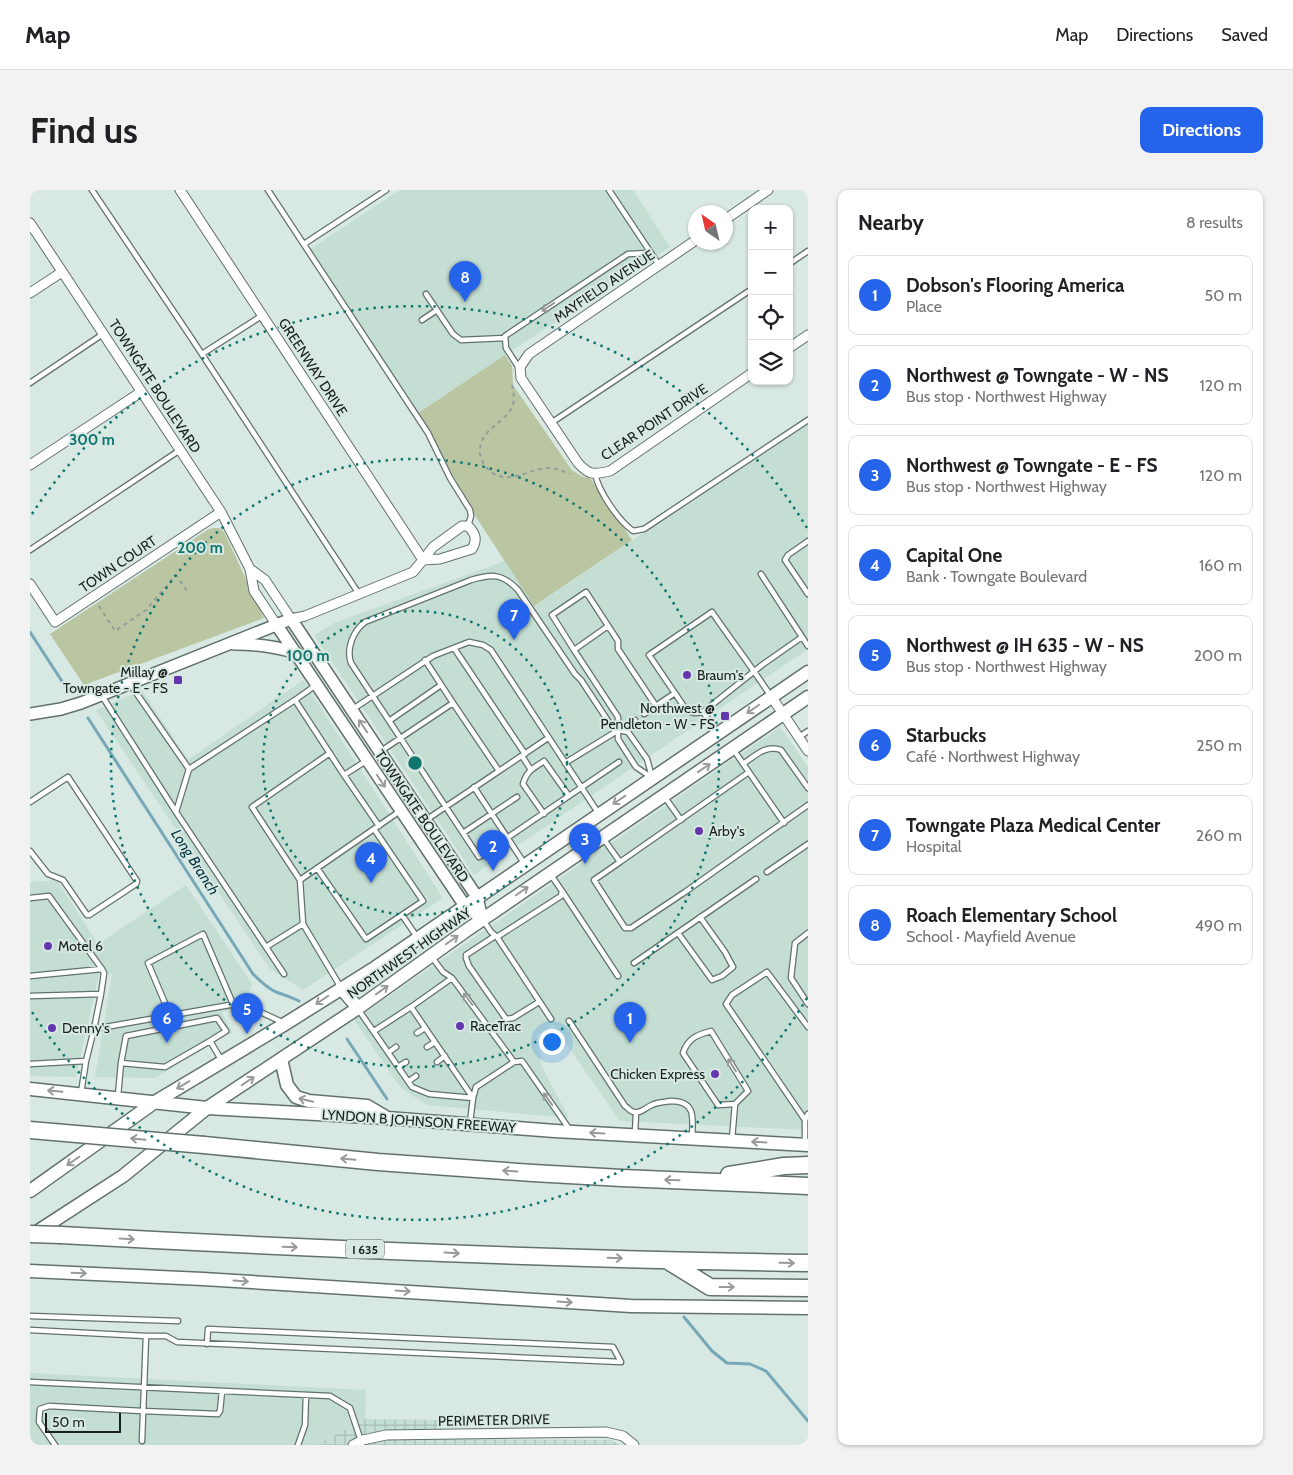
<!DOCTYPE html>
<html lang="en">
<head>
<meta charset="utf-8">
<style>
  :root { --surface:#fff; --page:#f2f2f2; --text:#202124; --muted:#757577; --line:#e0e0e0; --accent:#2563eb }
  body { margin:0; font-family:Cabin,sans-serif; background:var(--page); color:var(--text) }
  .controls { position:absolute; right:15px; top:15px; display:grid; overflow:hidden; border-radius:10px; box-shadow:0 1px 4px #0004 }
  .controls button { width:45px; height:45px; display:grid; place-items:center; padding:0; border:0; border-bottom:1px solid var(--line); background:var(--surface); color:var(--text); font:25px sans-serif }
  .compass { position:absolute; left:658px; top:15px; width:45px; height:45px; border-radius:50%; background:var(--surface); box-shadow:0 1px 4px #0004; rotate:326deg }
  .scale { position:absolute; left:15px; bottom:12px; width:76px; box-sizing:border-box; padding-left:5px; border:2px solid #1a201e; border-top:0; font-size:14px; line-height:18px; white-space:nowrap; color:#1a201e; -webkit-text-stroke:4px #d8e8e2; paint-order:stroke }
  .you { position:absolute; left:521px; top:851px; width:18px; height:18px; margin:-12px; border:4px solid #fff; border-radius:50%; background:#1a73e8; box-shadow:0 0 0 8px #1a73e833 }
  .badge { display:grid; place-items:center; width:32px; height:32px; border-radius:50%; background:var(--accent); color:#fff; font-size:16px; font-weight:700 }
  .pin { position:absolute; translate:-50% -41px; filter:drop-shadow(0 1px 2px #0008) }
  .pin::after { content:''; position:absolute; top:26px; width:18px; height:15px; background:inherit; clip-path:polygon(0 0,100% 0,50% 100%) }
  .list { margin:0; padding:0; list-style:none }
  h2 { display:flex; justify-content:space-between; align-items:center; height:65px; margin:0; padding:0 20px; font-size:21px }
  h2 small { font-size:16px; font-weight:400; color:var(--muted) }
  .list li { display:grid; grid-template-columns:32px 1fr auto; gap:15px; align-items:center; box-sizing:border-box; height:80px; margin:0 10px 10px; padding:0 10px; border:1px solid var(--line); border-radius:10px }
  .list b { display:block; font-size:19px; white-space:nowrap }
  .list p { margin:0; font-size:16px; white-space:nowrap; color:var(--muted) }
  .list em { font-size:16px; font-style:normal; color:var(--muted) }
  .icon { flex:none; width:28px; height:28px; fill:none; stroke:currentColor; stroke-width:2; stroke-linecap:round; stroke-linejoin:round }
  .map { position:relative; flex:none; width:778px; height:1255px; overflow:hidden; border-radius:10px }
  header { display:flex; align-items:center; gap:30px; box-sizing:border-box; height:70px; padding:0 25px; background:var(--surface); border-bottom:1px solid var(--line) }
  header strong { font-size:24px }
  nav { display:flex; gap:28px; margin-inline-start:auto; font-size:18px }
  .intro { display:flex; align-items:center; justify-content:space-between; box-sizing:border-box; height:120px; padding:0 30px }
  h1 { margin:0; font-size:35px }
  .button { padding:12px 22px; border-radius:10px; background:var(--accent); color:#fff; font-size:18px; font-weight:700 }
  main { display:flex; gap:30px; padding:0 30px }
  aside { flex:1; background:var(--surface); border-radius:10px; box-shadow:0 1px 4px #0004 }
  .map>svg:first-child { display:block }
  .built { fill:#c4ded4 }
  .industrial { fill:url(#industrial-grid) }
  .park { fill:#bac5a2 }
  .lines { fill:none; stroke-linecap:round; stroke-linejoin:round }
  .stream { stroke:#76a8b8; stroke-width:3 }
  .service-casing { stroke:#62716c; stroke-width:7 }
  .minor-casing { stroke:#62716c; stroke-width:11 }
  .tertiary-casing { stroke:#62716c; stroke-width:14 }
  .secondary-casing { stroke:#62716c; stroke-width:15 }
  .motorway-casing { stroke:#62716c; stroke-width:19 }
  .path { stroke:#919d99; stroke-width:2; stroke-dasharray:4 4; stroke-linecap:butt }
  .service { stroke:#fff; stroke-width:4.5 }
  .minor { stroke:#fff; stroke-width:9 }
  .tertiary { stroke:#fff; stroke-width:11 }
  .secondary { stroke:#fff; stroke-width:12 }
  .motorway { stroke:#fff; stroke-width:16 }
  .motorway-bridge-casing { stroke:#62716c; stroke-width:19; stroke-linecap:butt }
  .motorway-bridge { stroke:#fff; stroke-width:16 }
  .oneway { stroke:#989b9a }
  .ring { fill:none; stroke:#0f766e; stroke-width:2.5; stroke-dasharray:2.5 5 }
  .poi-dot { fill:#6436ae; stroke:#d8e8e2; stroke-width:2 }
  .labels { text-anchor:middle; dominant-baseline:central; stroke-width:4; stroke-linejoin:round; paint-order:stroke }
  .shield { fill:#d8e8e2; stroke:#535c59; stroke-width:1 }
  .shield-label { font-size:12px; font-weight:bold; fill:#1a201e }
  .street-label { font-size:14px; fill:#1a201e; stroke:#d8e8e2 }
  .poi-label { font-size:14px; fill:#1a201e; stroke:#d8e8e2; text-anchor:start }
  .water-label { font-size:15px; font-style:italic; fill:#043441; stroke:#d8e8e2 }
  .centre { fill:#0f766e; stroke:#d8e8e2; stroke-width:2.5 }
  .ring-label { font-size:15px; text-anchor:middle; font-weight:bold; fill:#0f766e; stroke:#d8e8e2; stroke-width:4; stroke-linejoin:round; paint-order:stroke }
</style>
</head>
<body>
<header>
<strong>Map</strong>
<nav><a>Map</a><a>Directions</a><a>Saved</a></nav>
</header>
<div class="intro"><h1>Find us</h1><a class="button">Directions</a></div>
<main>
<div class="map">
<svg width="778" height="1255" viewBox="0 0 778 1255">
  <defs>
    <pattern id="industrial-grid" width="8" height="8" patternUnits="userSpaceOnUse" patternTransform="scale(1.25)"><rect width="8" height="8" fill="#c4ded4"/><path d="M0 4h8M4 0v8" fill="none" stroke="#a8beb6"/></pattern>
  </defs>
  <rect width="100%" height="100%" fill="#d8e8e2"/>
  <path class="built" d="M370,0H603L640,57L387,223L280,59Z
    M778,232V459L444,685L284,445L304,433L475,371L505,416Z
    M273,490L413,708L273,800L239,778L66,520L112,500L158,570Z
    M750,537L778,577V940L590,931L523,835L507,845L512,877L539,928L397,915L371,898L324,830Z
    M27,690L68,754L156,695L222,794L213,818L191,822L203,842L125,888L65,887L82,784H69L46,887L0,886V692Z
    M0,1183L336,1200L335,1229L287,1255H0Z"/>
  <path class="industrial" d="M335,1229L411,1230L413,1249L581,1250L590,1255H287Z"/>
  <path class="park" d="M475,165L482,176L483,195L541,279L551,286L560,288L602,350L504,416L446,327L388,223Z
    M185,338H189L194,342L234,428L54,495L20,444L179,339Z"/>
  <g class="lines">
    <path class="stream" d="M0,442L39,502
      M58,528L223,784C230,791 237,798 246,802C254,805 261,807 269,811
      M317,849L357,909
      M654,1127L682,1161L697,1173L720,1174L736,1181L778,1231"/>
    <g class="service-casing">
      <path id="service" d="M62,0L162,149L329,404
        M238,0L398,243L420,288L440,320L441,326L438,336
        M579,0L629,75
        M274,54L356,0
        M759,74L778,61
        M396,104L423,144L431,150L475,148
        M392,130L407,120
        M172,164L233,125
        M489,178L476,158L475,146L598,64L620,63
        M0,193L73,144
        M521,233L722,99
        M565,284C569,302 588,330 603,341L614,339L778,230
        M778,351L758,365L755,370L778,404
        M0,360L150,260
        M731,384L778,456
        M578,436L544,460L522,425L556,402L588,451V459L626,516
        M424,458L495,564
        M544,460L588,527V549L606,577L621,587
        M395,470L423,513
        M100,494L159,579
        M740,505C722,477 701,450 682,422L619,465L657,521L665,523L673,522L732,475L772,447
        M72,506L146,622
        M265,510L286,495
        M323,519L403,466L439,452L453,455L461,460L569,624
        M673,522L688,543
        M614,524L645,503
        M359,531L411,495
        M769,547L778,541
        M703,559L754,633
        M351,561L423,513L469,581L396,630
        M492,566L501,580
        M535,573L605,530
        M713,574C725,566 736,554 751,560L778,598
        M469,581L518,548
        M314,585L349,636
        M444,597L494,673
        M634,606L651,630
        M487,607L433,643L321,473C316,459 323,441 335,432L441,390C462,384 472,383 488,400L545,484L551,490L580,534L589,540L598,542L617,569L622,587
        M0,612L38,587L107,691L106,694L59,725H57L33,690L18,684L0,661
        M514,624L493,594C497,580 503,579 514,571L539,606
        M433,643L449,667L589,572
        M573,648L590,672L719,582
        M590,672L564,690L595,738H601L655,702L778,615
        M287,678L336,749L393,711L344,639
        M737,682L778,654
        M270,690L222,617L300,563
        M532,701L588,786
        M0,708L19,706L72,779L0,786
        M372,725L387,747
        M453,730L461,742L467,747L531,706L532,701L521,685
        M273,734L270,690L370,621
        M648,743L682,790L692,786L703,777L695,762L670,727
        M778,743L765,753L761,788L778,814
        M465,746L436,765V768L439,776L476,829L483,828L509,812
        M467,747L521,829
        M236,757L273,734L310,796
        M604,773L726,689
        M254,784L146,622L159,579L265,510L314,585L336,571
        M422,788L484,872
        M71,804L74,783L72,779
        M0,806L71,804L64,839
        M381,817L422,788L413,782L401,766
        M328,819L382,897L399,904L443,908L440,933
        M140,825L118,773L173,744L203,814
        M539,831L595,916C598,918 601,922 604,922C611,924 616,917 622,915C627,912 635,912 641,911C666,911 663,928 662,947
        M344,841L381,817L443,908
        M387,843L395,838
        M397,857L405,852
        M359,862L366,857
        M407,872L415,866
        M91,873L135,877L180,851
        M0,874L56,871
        M368,877L376,872
        M379,891L386,886
        M51,903L56,871L64,839L211,813L252,832
        M88,906L91,873L96,846L187,828L196,841L180,851L192,871
        M443,908L446,897L484,872L492,871L540,940
        M775,930L696,814L702,805L737,782L778,837
        M605,943L606,923
        M702,949L705,914L718,901L681,841C667,845 658,848 653,863L688,915L705,914
        M775,953V930L778,924
        M0,1126L148,1131
        M0,1140L116,1146L112,1251
        M116,1146H136L147,1152L591,1172L583,1157L178,1139L177,1154
        M0,1192L300,1206L320,1218L331,1251
        M25,1255L9,1232L10,1219L19,1216L112,1221L188,1224L190,1221L192,1201
        M268,1255L275,1235L276,1205"/>
    </g>
    <g class="minor-casing">
      <path id="minor" d="M150,0L393,370L403,357L432,336H438C445,343 448,349 442,359L410,369L393,370L383,382L275,426L261,429L235,390L220,379
        M696,29L738,0
        M0,33L191,322L220,379L224,401L246,434
        M666,50L499,164L490,177L491,188L548,273C559,285 563,285 580,281L722,183
        M0,103L32,82
        M759,158L778,145
        M0,275L111,202
        M0,394L25,432L191,322
        M741,506L778,561
        M323,1255L333,1250L356,1245L576,1242L593,1246L604,1255"/>
    </g>
    <g class="tertiary-casing">
      <path id="tertiary" d="M246,434L435,716L452,729
        M204,454C226,454 245,456 266,463
        M0,524L31,519L51,513L261,429L447,707L452,729"/>
    </g>
    <g class="secondary-casing">
      <path id="secondary" d="M311,798L328,818
        M251,869L257,895L266,907L279,911L337,916L354,926
        M0,899L177,918L357,928L525,941L778,955
        M0,1001L125,912L255,834L346,777L778,482
        M2,1045L93,986L177,918L328,818L437,740L778,507
        M0,1081L173,1089L601,1116L778,1118"/>
    </g>
    <g class="motorway-casing">
      <path id="motorway" d="M174,955L348,972L503,983L592,988L778,996
        M699,985L754,976L778,975
        M31,1045C280,1059 529,1069 778,1073
        M638,1071L680,1097L778,1098"/>
    </g>
    <path class="path" d="M482,195C483,200 484,205 484,210C481,232 450,237 450,260C449,267 454,276 459,280C478,297 497,279 518,278C526,278 533,281 540,284
      M69,416L85,441L116,420L146,385L157,401"/>
    <use href="#service" class="service"/>
    <use href="#minor" class="minor"/>
    <use href="#tertiary" class="tertiary"/>
    <use href="#secondary" class="secondary"/>
    <use href="#motorway" class="motorway"/>
    <g class="motorway-bridge-casing">
      <path id="motorway-bridge" d="M0,940L174,955
        M0,1044L31,1045"/>
    </g>
    <use href="#motorway-bridge" class="motorway-bridge"/>
  </g>
  <defs><path id="oneway-shaft" d="M-6 0H5M1.5-3L5.5 0L1.5 3" fill="none" stroke-width="1.6" stroke-linecap="round" stroke-linejoin="round" transform="scale(1.25)"/></defs>
  <g class="oneway">
    <use href="#oneway-shaft" transform="translate(518 117) rotate(146)"/>
    <use href="#oneway-shaft" transform="translate(723 519) rotate(145)"/>
    <use href="#oneway-shaft" transform="translate(333 536) rotate(-124)"/>
    <use href="#oneway-shaft" transform="translate(674 578) rotate(-34)"/>
    <use href="#oneway-shaft" transform="translate(351 591) rotate(56)"/>
    <use href="#oneway-shaft" transform="translate(589 610) rotate(146)"/>
    <use href="#oneway-shaft" transform="translate(492 701) rotate(-35)"/>
    <use href="#oneway-shaft" transform="translate(422 750) rotate(-35)"/>
    <use href="#oneway-shaft" transform="translate(352 800) rotate(-36)"/>
    <use href="#oneway-shaft" transform="translate(438 809) rotate(-127)"/>
    <use href="#oneway-shaft" transform="translate(292 810) rotate(146)"/>
    <use href="#oneway-shaft" transform="translate(702 875) rotate(-122)"/>
    <use href="#oneway-shaft" transform="translate(218 891) rotate(-34)"/>
    <use href="#oneway-shaft" transform="translate(153 895) rotate(149)"/>
    <use href="#oneway-shaft" transform="translate(25 901) rotate(-175)"/>
    <use href="#oneway-shaft" transform="translate(518 909) rotate(-125)"/>
    <use href="#oneway-shaft" transform="translate(276 910) rotate(-167)"/>
    <use href="#oneway-shaft" transform="translate(567 943) rotate(-177)"/>
    <use href="#oneway-shaft" transform="translate(108 949) rotate(-175)"/>
    <use href="#oneway-shaft" transform="translate(729 952) rotate(-177)"/>
    <use href="#oneway-shaft" transform="translate(318 969) rotate(-175)"/>
    <use href="#oneway-shaft" transform="translate(43 971) rotate(145)"/>
    <use href="#oneway-shaft" transform="translate(480 981) rotate(-176)"/>
    <use href="#oneway-shaft" transform="translate(642 990) rotate(-178)"/>
    <use href="#oneway-shaft" transform="translate(97 1049) rotate(3)"/>
    <use href="#oneway-shaft" transform="translate(260 1057) rotate(2)"/>
    <use href="#oneway-shaft" transform="translate(422 1063) rotate(3)"/>
    <use href="#oneway-shaft" transform="translate(585 1068) rotate(2)"/>
    <use href="#oneway-shaft" transform="translate(757 1073) rotate(1)"/>
    <use href="#oneway-shaft" transform="translate(49 1083) rotate(2)"/>
    <use href="#oneway-shaft" transform="translate(211 1091) rotate(4)"/>
    <use href="#oneway-shaft" transform="translate(697 1097)"/>
    <use href="#oneway-shaft" transform="translate(373 1101) rotate(4)"/>
    <use href="#oneway-shaft" transform="translate(535 1112) rotate(4)"/>
  </g>
  <g class="ring">
    <circle cx="385" cy="573" r="152"/>
    <circle cx="385" cy="573" r="304"/>
    <path d="M777 808A457 457 0 0 1 2 822M2 324A457 457 0 0 1 777 338"/>
  </g>
  <g class="poi-dot">
    <circle cx="657" cy="485" r="5"/>
    <rect x="143" y="485" width="10" height="10" rx="2.5"/>
    <rect x="690" y="521" width="10" height="10" rx="2.5"/>
    <circle cx="669" cy="641" r="5"/>
    <circle cx="18" cy="756" r="5"/>
    <circle cx="430" cy="836" r="5"/>
    <circle cx="22" cy="838" r="5"/>
    <circle cx="685" cy="884" r="5"/>
  </g>
  <g class="labels">
    <rect class="shield" x="316" y="1049.5" width="38" height="19" rx="4"/>
    <g class="shield-label">
      <text x="335" y="1059">I 635</text>
    </g>
    <g class="street-label">
      <text transform="translate(574 96) rotate(-34)">MAYFIELD AVENUE</text>
      <text transform="translate(283 177) rotate(57)">GREENWAY DRIVE</text>
      <text transform="translate(125 196) rotate(57)">TOWNGATE BOULEVARD</text>
      <text transform="translate(624 232) rotate(-34)">CLEAR POINT DRIVE</text>
      <text transform="translate(88 374) rotate(-34)">TOWN COURT</text>
      <text transform="translate(392 626) rotate(56)">TOWNGATE BOULEVARD</text>
      <text transform="translate(379 763) rotate(-35)">NORTHWEST HIGHWAY</text>
      <text transform="translate(389 931) rotate(4)">LYNDON B JOHNSON FREEWAY</text>
      <text transform="translate(464 1230) rotate(-1)">PERIMETER DRIVE</text>
    </g>
    <g class="poi-label">
      <text x="138" y="482" text-anchor="end">Millay @<tspan x="138" dy="16">Towngate - E - FS</tspan></text>
      <text x="667" y="485">Braum's</text>
      <text x="685" y="518" text-anchor="end">Northwest @<tspan x="685" dy="16">Pendleton - W - FS</tspan></text>
      <text x="679" y="641">Arby's</text>
      <text x="28" y="756">Motel 6</text>
      <text x="440" y="836">RaceTrac</text>
      <text x="32" y="838">Denny's</text>
      <text x="675" y="884" text-anchor="end">Chicken Express</text>
    </g>
    <g class="water-label">
      <text transform="translate(165 672) rotate(57)">Long Branch</text>
    </g>
  </g>
  <circle cx="385" cy="573" r="8" class="centre"/>
  <g class="ring-label">
    <text x="62" y="255">300 m</text>
    <text x="170" y="363">200 m</text>
    <text x="278" y="471">100 m</text>
  </g>
</svg>
<div class="controls">
<button>+</button>
<button>−</button>
<button><svg class="icon" aria-label="locate" viewBox="0 0 24 24"><circle cx="12" cy="12" r="6"/><path d="M12 2v4M12 18v4M2 12h4M18 12h4"/></svg></button>
<button><svg class="icon" aria-label="layers" viewBox="0 0 24 24"><path d="M12 4l9 5-9 5-9-5zM3 14l9 5 9-5"/></svg></button>
</div>
<svg class="compass" viewBox="-18 -18 36 36"><path d="M0-13l5 13h-10z" fill="#e53935"/><path d="M0 13l5-13h-10z" fill="#757577"/></svg>
<div class="scale">50 m</div>
<div class="you"></div>
<div class="pin badge" style="left:600px;top:853px">1</div>
<div class="pin badge" style="left:463px;top:681px">2</div>
<div class="pin badge" style="left:555px;top:674px">3</div>
<div class="pin badge" style="left:341px;top:693px">4</div>
<div class="pin badge" style="left:217px;top:844px">5</div>
<div class="pin badge" style="left:137px;top:853px">6</div>
<div class="pin badge" style="left:484px;top:450px">7</div>
<div class="pin badge" style="left:435px;top:112px">8</div>
</div>
<aside>
<h2>Nearby<small>8 results</small></h2>
<ul class="list">
<li><span class="badge">1</span><div><b>Dobson's Flooring America</b><p>Place</p></div><em>50 m</em></li>
<li><span class="badge">2</span><div><b>Northwest @ Towngate - W - NS</b><p>Bus stop · Northwest Highway</p></div><em>120 m</em></li>
<li><span class="badge">3</span><div><b>Northwest @ Towngate - E - FS</b><p>Bus stop · Northwest Highway</p></div><em>120 m</em></li>
<li><span class="badge">4</span><div><b>Capital One</b><p>Bank · Towngate Boulevard</p></div><em>160 m</em></li>
<li><span class="badge">5</span><div><b>Northwest @ IH 635 - W - NS</b><p>Bus stop · Northwest Highway</p></div><em>200 m</em></li>
<li><span class="badge">6</span><div><b>Starbucks</b><p>Café · Northwest Highway</p></div><em>250 m</em></li>
<li><span class="badge">7</span><div><b>Towngate Plaza Medical Center</b><p>Hospital</p></div><em>260 m</em></li>
<li><span class="badge">8</span><div><b>Roach Elementary School</b><p>School · Mayfield Avenue</p></div><em>490 m</em></li>
</ul>
</aside>
</main>
</body>
</html>
